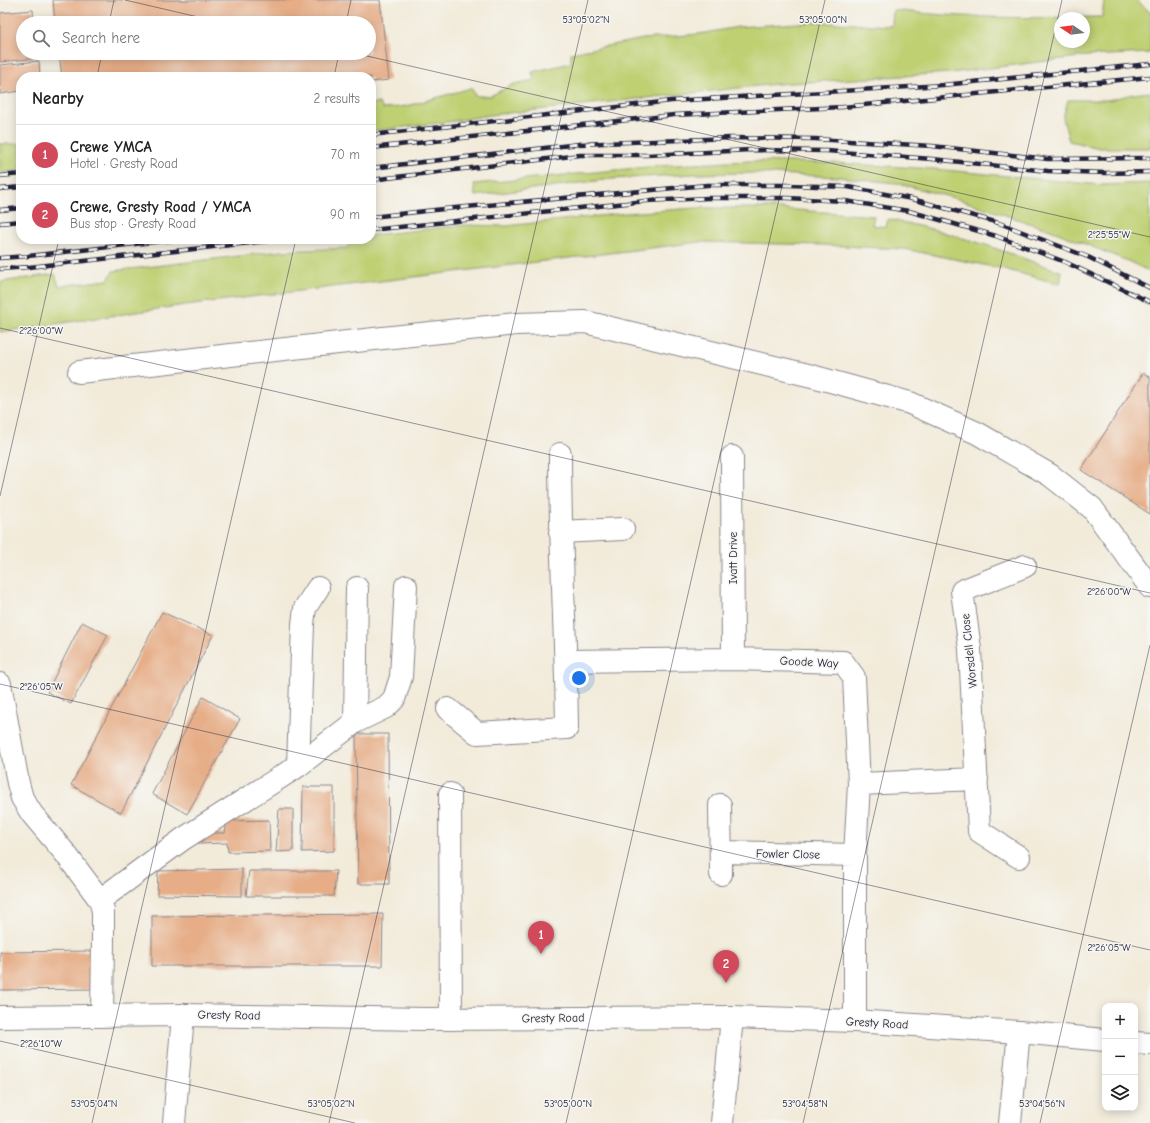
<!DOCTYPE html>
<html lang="en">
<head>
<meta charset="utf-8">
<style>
  :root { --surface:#fff; --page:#f2f2f2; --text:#202124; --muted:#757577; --line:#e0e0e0; --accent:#d1495b }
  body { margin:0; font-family:"Comic Neue",sans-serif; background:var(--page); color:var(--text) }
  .controls { position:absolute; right:12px; bottom:12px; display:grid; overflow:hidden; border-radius:8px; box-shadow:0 2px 10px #0003 }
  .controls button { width:36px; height:36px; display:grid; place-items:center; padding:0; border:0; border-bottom:1px solid var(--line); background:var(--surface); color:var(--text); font:20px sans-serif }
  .compass { position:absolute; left:1054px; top:12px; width:36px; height:36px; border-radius:50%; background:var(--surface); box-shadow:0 2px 10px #0003; rotate:283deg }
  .you { position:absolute; left:579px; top:678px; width:14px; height:14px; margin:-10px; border:3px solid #fff; border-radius:50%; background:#1a73e8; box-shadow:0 0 0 6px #1a73e833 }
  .badge { display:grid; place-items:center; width:26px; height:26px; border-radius:50%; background:var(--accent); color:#fff; font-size:13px; font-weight:700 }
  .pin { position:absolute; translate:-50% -33px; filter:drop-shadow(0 1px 2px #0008) }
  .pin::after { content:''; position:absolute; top:21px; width:14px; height:12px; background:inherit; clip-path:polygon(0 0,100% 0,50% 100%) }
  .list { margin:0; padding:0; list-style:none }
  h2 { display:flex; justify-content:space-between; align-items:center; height:52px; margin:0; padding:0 16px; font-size:17px }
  h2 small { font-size:13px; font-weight:400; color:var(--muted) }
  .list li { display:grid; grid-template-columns:26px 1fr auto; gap:12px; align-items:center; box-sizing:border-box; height:60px; padding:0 16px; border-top:1px solid var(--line) }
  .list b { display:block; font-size:15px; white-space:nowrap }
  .list p { margin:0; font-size:13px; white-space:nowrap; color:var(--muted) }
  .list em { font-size:13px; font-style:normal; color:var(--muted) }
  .icon { flex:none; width:22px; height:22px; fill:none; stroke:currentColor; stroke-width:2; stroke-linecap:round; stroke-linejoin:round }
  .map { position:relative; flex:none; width:1150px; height:1123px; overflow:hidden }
  .search { position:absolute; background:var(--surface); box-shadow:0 2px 10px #0003; left:16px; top:16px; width:360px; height:44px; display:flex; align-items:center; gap:10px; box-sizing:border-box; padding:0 14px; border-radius:22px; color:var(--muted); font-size:15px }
  .panel { position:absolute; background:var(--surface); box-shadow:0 2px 10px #0003; left:16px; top:72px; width:360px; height:172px; border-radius:16px }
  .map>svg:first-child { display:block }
  .green { fill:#bfd073; stroke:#707957; fill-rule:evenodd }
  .building { fill:#e6ad87 }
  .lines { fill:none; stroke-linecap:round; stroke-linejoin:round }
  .minor-casing { stroke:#8a868a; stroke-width:24 }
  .major-casing { stroke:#8a868a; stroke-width:24 }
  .minor { stroke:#fff; stroke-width:22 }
  .major { stroke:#fff; stroke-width:22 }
  .rail-casing { stroke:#22223b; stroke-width:4.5 }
  .rail { stroke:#f6f6f2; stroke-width:3; stroke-dasharray:9; stroke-linecap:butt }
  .ticks { fill:none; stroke:#22223b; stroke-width:1; stroke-opacity:0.45 }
  .labels { text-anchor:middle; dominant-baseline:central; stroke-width:3; stroke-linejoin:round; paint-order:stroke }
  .street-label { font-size:12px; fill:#22223b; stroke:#f6f6f2 }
  .ticks-label { font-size:10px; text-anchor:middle; fill:#22223b; stroke:#f6f6f2; stroke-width:3; stroke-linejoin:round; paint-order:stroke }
</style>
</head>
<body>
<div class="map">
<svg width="1150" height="1123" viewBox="0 0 1150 1123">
  <rect width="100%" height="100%" fill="#f6f6f2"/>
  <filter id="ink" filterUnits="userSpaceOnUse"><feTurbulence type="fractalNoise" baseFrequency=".025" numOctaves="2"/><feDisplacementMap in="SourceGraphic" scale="8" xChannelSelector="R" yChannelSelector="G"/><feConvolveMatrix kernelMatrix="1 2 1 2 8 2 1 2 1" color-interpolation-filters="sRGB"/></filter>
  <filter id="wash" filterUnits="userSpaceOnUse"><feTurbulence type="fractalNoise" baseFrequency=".012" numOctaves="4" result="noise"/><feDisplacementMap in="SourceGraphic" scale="16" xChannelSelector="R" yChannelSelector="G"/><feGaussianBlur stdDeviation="0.9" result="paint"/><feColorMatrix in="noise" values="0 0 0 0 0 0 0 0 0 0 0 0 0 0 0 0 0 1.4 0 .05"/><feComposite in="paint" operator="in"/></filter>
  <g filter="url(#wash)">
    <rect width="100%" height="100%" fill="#f2ebda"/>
    <path class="green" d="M1104,0H1136L1150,12V53L1087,56L950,73L776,84L490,115L455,121L371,131V104L379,103L383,109L407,106L471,88L476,96H490L514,84L534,80L532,72L571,63V53L643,39L699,34L738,27L814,22L892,26L893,10C962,19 1032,18 1102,17ZM1060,18H1084V42H1060Z
      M1150,92V148H1099L1069,141L1063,118L1068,100H1108L1133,94Z
      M0,144H21V170L0,173Z
      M748,161L834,163L935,169L1101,185L1150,183V272L1130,262L1053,231L958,199L896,183L839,177L753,173L693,174L612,179L475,196L474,184L657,166Z
      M697,208H771L874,216L872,225L886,227L888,219L936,230L986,245L1062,272L1060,284L1004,269L904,249L823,245L700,242L185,305L0,332V282L55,274L59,286L108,280L113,271L281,251L347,248L353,239H371V236L373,235L465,225L506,226L626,213Z"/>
    <g id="blocks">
      <path class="building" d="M53,0H380L389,80L371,82V77H62L59,53H369V23H55Z
        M33,10L34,23H23V53H38V58L0,62V13Z
        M39,61L40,77H21V91L0,94V65Z
        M1143,373L1150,377V514L1081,470Z
        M162,612L213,635L121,813L71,785Z
        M82,622L108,635L71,704L47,692Z
        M203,697L240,719L187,814L152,794Z
        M356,734H388L389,884H358Z
        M303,787H334V851L302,852Z
        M279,809H293V851L276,852Z
        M269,820L270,851L228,852L227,843L199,844L200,833H225L227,821Z
        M242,869V896L157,895L158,871Z
        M249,871H336L334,896H246Z
        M383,914L382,966H152V916Z
        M94,951V989L0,990V952Z"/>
    </g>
  </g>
  <g filter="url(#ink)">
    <use href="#blocks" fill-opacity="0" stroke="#8a868a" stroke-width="1"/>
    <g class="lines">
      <g class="minor-casing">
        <path id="minor" d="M79,372L383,338L516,324L585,322L812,376L910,403L977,433L1050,475L1092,508L1150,587
          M732,457L733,659
          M560,532L623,529
          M566,661L733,659L843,662L854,677L859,784L855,855V1021
          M0,684L18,783L22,798L32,814L65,853L100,900L103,911V940L102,1016
          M448,709L477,733L567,728C566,637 560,546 560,454
          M355,722L357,588
          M298,766L303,624L305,608L318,588
          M859,784L977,779
          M450,794L451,1019
          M720,805L721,874
          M721,852L855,855
          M1019,857L979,831L970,649L962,591L1025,566
          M100,900L183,839L298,766L355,722L386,707L394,699L401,677L406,586
          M174,1123L183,1015
          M722,1123L732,1017
          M1010,1123L1019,1032"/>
      </g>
      <g class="major-casing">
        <path id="major" d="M0,1017L183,1015L426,1019L732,1017L855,1021L1019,1032L1105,1040
          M1135,1043L1150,1044"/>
      </g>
      <use href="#minor" class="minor"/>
      <use href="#major" class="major"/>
      <g class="rail-casing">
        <path id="rail" d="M371,135L671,101L943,85L1150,64
          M371,148L674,115L843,107L1150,77
          M371,168L579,144L731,138L815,139L932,146L1048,159L1150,158
          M0,176L21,174
          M371,180L580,155H647L751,150L827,151L932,159L1048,171L1106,173L1150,172
          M0,189L21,187
          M0,210L21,208
          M371,217L444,209L707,185H788L848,187L912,199L999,223L1088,257L1150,288
          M0,223L21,221
          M371,230L646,201L708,198H787L845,201L909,211L996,236L1065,262L1150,302
          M0,258L28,256L180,239
          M0,269L29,267L285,239"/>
      </g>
      <use href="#rail" class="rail"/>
    </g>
  </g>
  <path class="ticks" d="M125,0L224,23M109,23L114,0M346,23L351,0M354,53L1150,237M97,77L102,53M334,77L339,53M0,328L1150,593M0,496L59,239M0,684L1150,950M0,1041L355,1123M92,1123L296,239M329,1123L588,0M566,1123L825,0M803,1123L1062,0M1040,1123L1150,645"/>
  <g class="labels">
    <g class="street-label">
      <text transform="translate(733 558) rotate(-90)">Ivatt Drive</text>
      <text transform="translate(969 651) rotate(-96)">Worsdell Close</text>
      <text transform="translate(809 662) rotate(3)">Goode Way</text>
      <text transform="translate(788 854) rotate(1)">Fowler Close</text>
      <text transform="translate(229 1015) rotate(1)">Gresty Road</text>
      <text transform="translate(553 1018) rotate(-1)">Gresty Road</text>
      <text transform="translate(877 1023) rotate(3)">Gresty Road</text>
    </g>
  </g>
  <g class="ticks-label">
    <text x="586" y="23">53°05'02"N</text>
    <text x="823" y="23">53°05'00"N</text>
    <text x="1109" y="238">2°25'55"W</text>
    <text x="41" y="334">2°26'00"W</text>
    <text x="1109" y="595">2°26'00"W</text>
    <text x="41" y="690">2°26'05"W</text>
    <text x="1109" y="951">2°26'05"W</text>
    <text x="41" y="1047">2°26'10"W</text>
    <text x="94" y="1107">53°05'04"N</text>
    <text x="331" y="1107">53°05'02"N</text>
    <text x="568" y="1107">53°05'00"N</text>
    <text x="805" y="1107">53°04'58"N</text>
    <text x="1042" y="1107">53°04'56"N</text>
  </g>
</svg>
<div class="controls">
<button>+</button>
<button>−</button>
<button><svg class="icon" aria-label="layers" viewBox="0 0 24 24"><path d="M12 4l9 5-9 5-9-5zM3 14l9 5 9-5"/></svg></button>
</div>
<svg class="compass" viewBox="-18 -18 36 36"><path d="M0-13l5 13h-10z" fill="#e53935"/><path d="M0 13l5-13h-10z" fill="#757577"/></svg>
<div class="you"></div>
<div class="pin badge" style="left:541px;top:954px">1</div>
<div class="pin badge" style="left:726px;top:983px">2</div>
<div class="search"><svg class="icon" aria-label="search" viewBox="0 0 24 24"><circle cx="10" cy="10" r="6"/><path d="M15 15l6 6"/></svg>Search here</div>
<section class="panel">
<h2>Nearby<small>2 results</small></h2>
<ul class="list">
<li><span class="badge">1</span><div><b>Crewe YMCA</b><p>Hotel · Gresty Road</p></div><em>70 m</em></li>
<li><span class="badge">2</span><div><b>Crewe, Gresty Road / YMCA</b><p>Bus stop · Gresty Road</p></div><em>90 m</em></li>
</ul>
</section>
</div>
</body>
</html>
